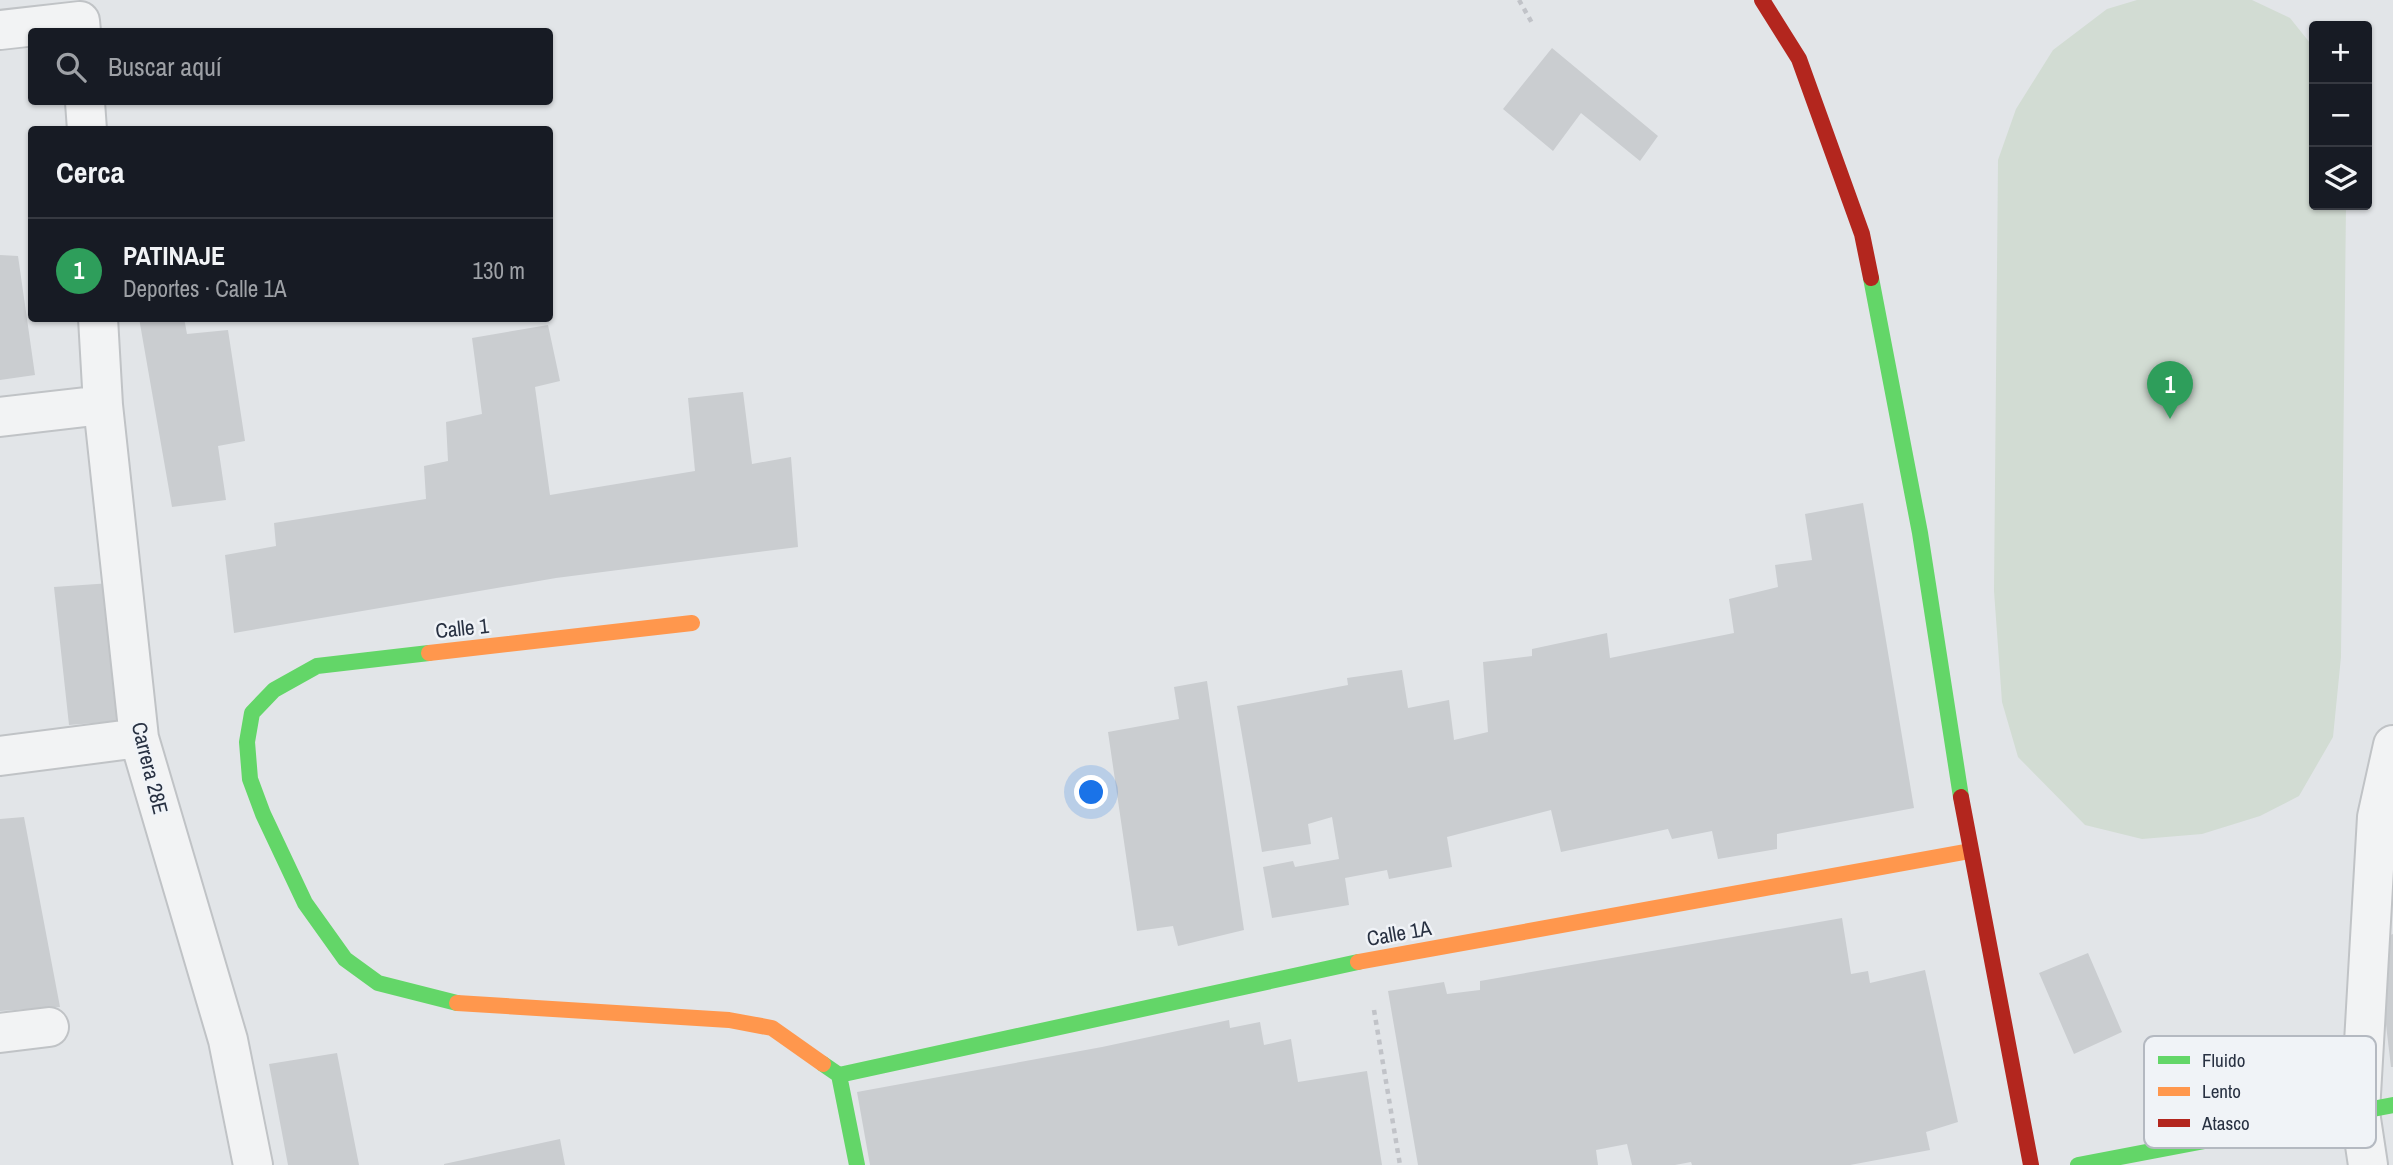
<!DOCTYPE html>
<html lang="es">
<head>
<meta charset="utf-8">
<style>
  :root { --surface:#171b24; --page:#242831; --text:#f1f3f6; --muted:#9ea1a6; --line:#363941; --accent:#69707c }
  body { margin:0; font-family:"Archivo Narrow",sans-serif; background:var(--page); color:var(--text) }
  .controls { position:absolute; right:21px; top:21px; display:grid; overflow:hidden; border-radius:7px; box-shadow:0 2px 5px #0004 }
  .controls button { width:63px; height:63px; display:grid; place-items:center; padding:0; border:0; border-bottom:2px solid var(--line); background:var(--surface); color:var(--text); font:35px sans-serif }
  .you { position:absolute; left:1092px; top:793px; width:24px; height:24px; margin:-18px; border:5px solid #fff; border-radius:50%; background:#1a73e8; box-shadow:0 0 0 10px #1a73e833 }
  .badge { display:grid; place-items:center; width:46px; height:46px; border-radius:50%; background:var(--accent); color:#fff; font-size:23px; font-weight:700 }
  .pin { position:absolute; translate:-50% -58px; filter:drop-shadow(0 2px 4px #0008) }
  .pin::after { content:''; position:absolute; top:37px; width:24px; height:21px; background:inherit; clip-path:polygon(0 0,100% 0,50% 100%) }
  .list { margin:0; padding:0; list-style:none }
  h2 { display:flex; justify-content:space-between; align-items:center; height:91px; margin:0; padding:0 28px; font-size:30px }
  h2 small { font-size:23px; font-weight:400; color:var(--muted) }
  .list li { display:grid; grid-template-columns:46px 1fr auto; gap:21px; align-items:center; box-sizing:border-box; height:105px; padding:0 28px; border-top:2px solid var(--line) }
  .list b { display:block; font-size:26px; white-space:nowrap }
  .list p { margin:0; font-size:23px; white-space:nowrap; color:var(--muted) }
  .list em { font-size:23px; font-style:normal; color:var(--muted) }
  .icon { flex:none; width:38px; height:38px; fill:none; stroke:currentColor; stroke-width:2; stroke-linecap:round; stroke-linejoin:round }
  .map { position:relative; flex:none; width:2393px; height:1165px; overflow:hidden }
  .search { position:absolute; background:var(--surface); box-shadow:0 2px 5px #0004; left:28px; top:28px; width:525px; height:77px; display:flex; align-items:center; gap:18px; box-sizing:border-box; padding:0 24px; border-radius:7px; color:var(--muted); font-size:26px }
  .panel { position:absolute; background:var(--surface); box-shadow:0 2px 5px #0004; left:28px; top:126px; width:525px; height:196px; border-radius:7px }
  .map>svg:first-child { display:block }
  .green { fill:#d2dcd3 }
  .building { fill:#cacdd0 }
  .lines { fill:none; stroke-linecap:round; stroke-linejoin:round }
  .street-casing { stroke:#c0c3c6; stroke-width:42 }
  .path { stroke:#c1c3c8; stroke-width:4.5; stroke-dasharray:5 5; stroke-linecap:butt }
  .street { stroke:#f2f3f4; stroke-width:38 }
  .fast { stroke:#63d668; stroke-width:16 }
  .slow { stroke:#ff974d; stroke-width:16 }
  .jam { stroke:#b3261e; stroke-width:16 }
  .labels { text-anchor:middle; dominant-baseline:central; stroke-width:5; stroke-linejoin:round; paint-order:stroke }
  .street-label { font-size:21px; fill:#283142; stroke:#f0f3f7 }
  .key { fill:#f0f3f7; stroke:#b4b9c1; stroke-width:2 }
  .key-label { font-size:19px; fill:#283142 }
</style>
</head>
<body>
<div class="map">
<svg width="2393" height="1165" viewBox="0 0 2393 1165">
  <rect width="100%" height="100%" fill="#e2e5e8"/>
  <path class="green" d="M2137,0H2252L2290,18L2314,48V205H2346L2341,657L2333,737L2299,796L2260,816L2202,834L2142,839L2085,825L2018,757L2002,702L1994,591L1998,160L2016,109L2053,50L2107,9Z"/>
  <path class="building" d="M1552,48L1658,136L1640,161L1581,113L1553,151L1503,109Z
    M0,255L18,256L35,375L0,380Z
    M139,318H184L187,334L228,330L245,441L218,446L226,500L172,507Z
    M548,325L560,381L535,387L550,495L695,471L688,398L743,392L752,464L791,457L798,547L556,578L234,633L225,555L276,546L274,523L426,499L424,466L448,461L446,422L482,414L472,338Z
    M1863,503L1914,808L1777,834V849L1718,859L1712,831L1672,839L1668,829L1561,852L1551,810L1447,837L1452,867L1389,879L1387,870L1345,878L1349,905L1272,918L1263,867L1293,861L1295,867L1339,859L1332,817L1308,824L1311,844L1262,852L1237,706L1348,685L1347,678L1402,670L1408,708L1449,700L1454,740L1488,732L1483,662L1532,656V649L1607,633L1610,658L1734,633L1729,599L1778,587L1775,565L1812,560L1805,514Z
    M111,583L132,720L69,725L54,587Z
    M1207,681L1244,930L1178,946L1173,926L1137,931L1108,732L1179,719L1174,687Z
    M24,817L60,1007L0,1011V819Z
    M1842,918L1851,974L1868,971L1870,983L1925,970L1958,1122L1926,1132L1930,1150L1850,1165H1692L1691,1162L1675,1165H1632L1627,1144L1596,1150L1598,1165H1418L1388,991L1444,982L1447,994L1480,990V981Z
    M2393,934V1067H2391L2376,940Z
    M2088,953L2122,1032L2074,1054L2039,973Z
    M1229,1020L1230,1028L1260,1022L1264,1045L1291,1039L1298,1082L1367,1071L1382,1165H870L857,1092L1102,1047Z
    M337,1053L359,1165H288L269,1064Z
    M560,1139L565,1165H444V1164Z"/>
  <g class="lines">
    <g class="street-casing">
      <path id="street" d="M0,30L80,21L81,32
        M85,102L87,130
        M98,318L103,405L139,738L228,1040L253,1165
        M0,417L103,405
        M0,756L139,738
        M0,1033L49,1027
        M2368,1165L2360,1112L2377,817L2393,745"/>
    </g>
    <path class="path" d="M1519,0L1532,23
      M1374,1010L1400,1165"/>
    <use href="#street" class="street"/>
    <path class="fast" d="M1871,278L1920,533L1961,797
      M429,653L317,666L274,690L252,713L247,742L250,779L263,814L305,903L345,959L378,983L457,1003
      M823,1064L839,1075L857,1165
      M839,1075L1358,962
      M2078,1165L2393,1105"/>
    <path class="slow" d="M429,653L692,623
      M1358,962L1970,851
      M457,1003L729,1020L772,1028L823,1064"/>
    <path class="jam" d="M1762,0L1799,59L1862,234L1871,278
      M1961,797L2031,1165"/>
  </g>
  <g class="labels">
    <g class="street-label">
      <text transform="translate(462 628) rotate(-6)">Calle 1</text>
      <text transform="translate(150 768) rotate(76)">Carrera 28E</text>
      <text transform="translate(1399 933) rotate(-10)">Calle 1A</text>
    </g>
  </g>
  <rect x="2144" y="1036" width="232" height="112" rx="10" class="key"/>
  <rect x="2158" y="1056" width="32" height="8" fill="#63d668"/>
  <rect x="2158" y="1087" width="32" height="9" fill="#ff974d"/>
  <rect x="2158" y="1119" width="32" height="8" fill="#b3261e"/>
  <g class="key-label">
    <text x="2202" y="1067">Fluido</text>
    <text x="2202" y="1098">Lento</text>
    <text x="2202" y="1130">Atasco</text>
  </g>
</svg>
<div class="controls">
<button>+</button>
<button>−</button>
<button><svg class="icon" aria-label="layers" viewBox="0 0 24 24"><path d="M12 4l9 5-9 5-9-5zM3 14l9 5 9-5"/></svg></button>
</div>
<div class="you"></div>
<div class="pin badge" style="left:2170px;top:419px;background:#2e9e5b">1</div>
<div class="search"><svg class="icon" aria-label="search" viewBox="0 0 24 24"><circle cx="10" cy="10" r="6"/><path d="M15 15l6 6"/></svg>Buscar aquí</div>
<section class="panel">
<h2>Cerca<small></small></h2>
<ul class="list">
<li><span class="badge" style="background:#2e9e5b">1</span><div><b>PATINAJE</b><p>Deportes · Calle 1A</p></div><em>130 m</em></li>
</ul>
</section>
</div>
</body>
</html>
